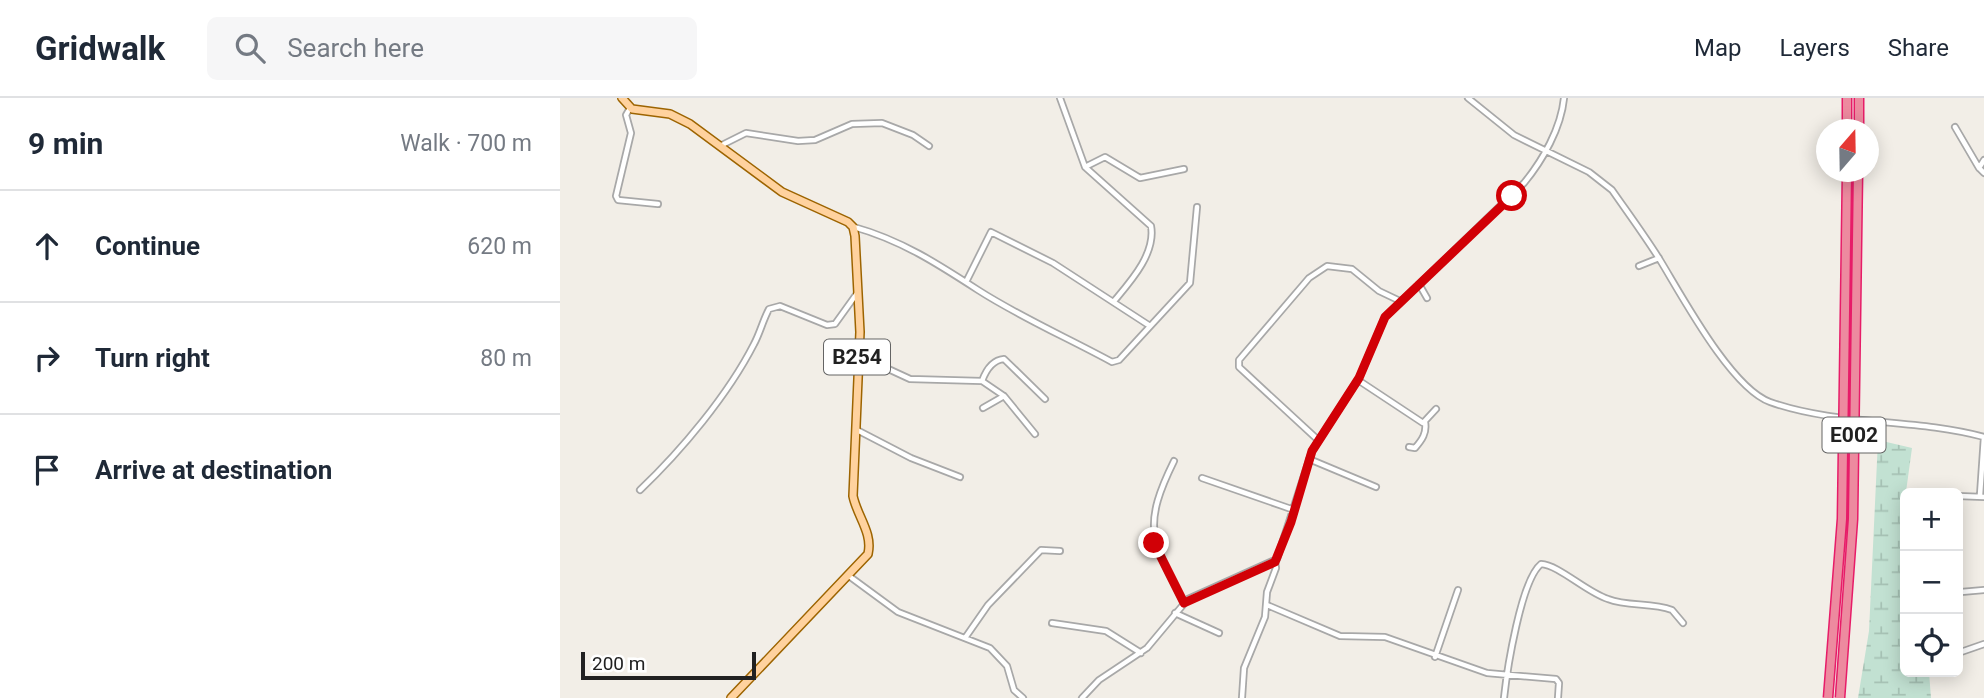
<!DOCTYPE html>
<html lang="en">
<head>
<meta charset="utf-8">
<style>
  :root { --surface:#fff; --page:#f6f6f7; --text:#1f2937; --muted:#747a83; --line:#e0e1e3 }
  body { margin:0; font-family:Roboto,sans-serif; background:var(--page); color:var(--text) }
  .controls { position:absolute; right:21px; bottom:21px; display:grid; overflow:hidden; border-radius:10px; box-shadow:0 4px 18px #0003 }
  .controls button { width:63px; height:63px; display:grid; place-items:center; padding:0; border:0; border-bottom:2px solid var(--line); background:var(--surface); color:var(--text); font:35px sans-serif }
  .compass { position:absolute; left:1256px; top:21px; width:63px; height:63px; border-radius:50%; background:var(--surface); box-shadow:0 4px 18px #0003; rotate:20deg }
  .scale { position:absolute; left:21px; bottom:18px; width:175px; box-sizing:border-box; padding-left:7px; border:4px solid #212121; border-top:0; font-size:19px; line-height:24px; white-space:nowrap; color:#212121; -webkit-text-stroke:5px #fff; paint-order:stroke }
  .stop { position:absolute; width:21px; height:21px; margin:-16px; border:5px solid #d10006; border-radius:50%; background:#fff }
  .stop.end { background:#d10006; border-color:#fff; box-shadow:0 2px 7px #0008 }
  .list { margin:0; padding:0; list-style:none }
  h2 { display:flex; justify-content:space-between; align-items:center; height:91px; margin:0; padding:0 28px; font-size:30px }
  h2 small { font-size:23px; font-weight:400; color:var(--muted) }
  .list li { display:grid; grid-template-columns:46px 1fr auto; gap:21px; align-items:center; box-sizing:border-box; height:112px; padding:0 28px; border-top:2px solid var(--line) }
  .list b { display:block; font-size:26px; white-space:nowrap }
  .list em { font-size:23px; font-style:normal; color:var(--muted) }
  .icon { flex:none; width:38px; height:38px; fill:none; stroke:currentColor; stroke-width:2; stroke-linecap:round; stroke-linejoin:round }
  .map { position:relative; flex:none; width:1424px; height:600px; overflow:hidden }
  header { display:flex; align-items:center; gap:42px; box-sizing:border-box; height:98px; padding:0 35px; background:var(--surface); border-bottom:2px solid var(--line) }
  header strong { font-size:33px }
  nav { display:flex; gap:38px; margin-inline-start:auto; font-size:24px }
  .search { width:490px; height:63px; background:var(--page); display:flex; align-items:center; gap:18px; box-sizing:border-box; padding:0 24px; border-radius:10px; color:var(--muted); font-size:26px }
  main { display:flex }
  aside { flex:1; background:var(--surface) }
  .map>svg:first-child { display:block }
  .wetland { fill:url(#wetland-marsh) }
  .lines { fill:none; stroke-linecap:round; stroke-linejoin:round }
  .street-casing { stroke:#a8a8a8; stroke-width:8 }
  .primary-casing { stroke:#9d6400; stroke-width:10 }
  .highway-casing { stroke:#e71c68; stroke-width:11 }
  .street { stroke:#fff; stroke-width:4.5 }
  .primary { stroke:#ffd29e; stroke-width:7 }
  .highway { stroke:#ed8a9f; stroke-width:8 }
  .highway-bridge-casing { stroke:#e71c68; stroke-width:11; stroke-linecap:butt }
  .highway-bridge { stroke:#ed8a9f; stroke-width:8 }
  .route { stroke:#d10006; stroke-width:9 }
  .labels { text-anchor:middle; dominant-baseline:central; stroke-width:5; stroke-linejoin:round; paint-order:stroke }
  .shield { fill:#fff; stroke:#646464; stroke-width:2 }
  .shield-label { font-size:21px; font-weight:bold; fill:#212121 }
</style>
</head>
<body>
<header>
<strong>Gridwalk</strong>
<div class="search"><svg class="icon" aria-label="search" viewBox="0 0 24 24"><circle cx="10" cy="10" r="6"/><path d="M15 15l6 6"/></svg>Search here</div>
<nav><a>Map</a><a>Layers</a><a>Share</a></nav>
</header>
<main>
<aside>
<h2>9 min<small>Walk · 700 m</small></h2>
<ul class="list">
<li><svg class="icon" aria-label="ahead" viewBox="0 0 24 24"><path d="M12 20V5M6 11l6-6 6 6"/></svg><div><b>Continue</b></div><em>620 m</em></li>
<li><svg class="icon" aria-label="right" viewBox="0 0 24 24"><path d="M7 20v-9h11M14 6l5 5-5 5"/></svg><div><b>Turn right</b></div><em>80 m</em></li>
<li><svg class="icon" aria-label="arrive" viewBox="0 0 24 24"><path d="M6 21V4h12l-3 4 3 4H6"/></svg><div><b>Arrive at destination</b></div></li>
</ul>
</aside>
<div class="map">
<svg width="1424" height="600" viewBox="0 0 1424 600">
  <defs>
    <pattern id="wetland-marsh" width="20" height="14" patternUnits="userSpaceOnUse" patternTransform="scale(1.75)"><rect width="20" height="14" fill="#c2e1d2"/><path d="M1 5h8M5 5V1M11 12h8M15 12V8" fill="none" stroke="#a6c1b4"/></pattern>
  </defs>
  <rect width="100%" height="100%" fill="#f2eee7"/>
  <path class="wetland" d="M1318,342L1352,350L1342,423L1345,441V574H1369L1371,600H1298L1309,533Z"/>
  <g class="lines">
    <g class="street-casing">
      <path id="street" d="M500,0L525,69L591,128C596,155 571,183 555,202
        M908,0L954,37L1029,74L1052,92C1068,115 1085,138 1100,162C1122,198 1171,290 1210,304C1278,328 1354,320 1424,339L1420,397
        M70,10L66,17L71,35L56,98L58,102L98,106
        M1395,29L1419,70
        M160,48L186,35L238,43L255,42L292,26L322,25L353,37L369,48
        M1424,62L1419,70L1424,75
        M525,69L545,59L580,80L624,71
        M294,129C341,142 378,166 418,192C460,219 508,240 552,264L559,262L630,185L637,109
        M1079,168L1099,160
        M407,182L431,134L493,165L590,228
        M859,186L867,200
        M298,257L350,281L422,283L444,298L475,336
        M798,282L863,325L876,311
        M422,283C426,272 432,262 444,261L485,301
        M423,310L444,298
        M297,332L351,360L400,379
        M757,341L679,269V262L749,180L767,168L792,171L819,193L840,203
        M849,349L855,350C862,342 867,335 865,324
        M749,361L816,389
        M614,363C581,430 592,443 624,505
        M642,380L734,412
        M80,392C121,353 168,297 194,246C200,235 203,222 209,211L220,208L267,227L275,226L298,194
        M1398,398L1424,399
        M289,478L338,514L430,550L447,568L454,592L463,600
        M1401,494L1424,492
        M707,507L780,538L825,539L927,575L996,581L999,585L998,600
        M615,515L659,535
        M492,525L546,533L581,555
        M405,540L428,507L481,452L500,453
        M1401,554L1424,546
        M875,559L898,492
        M522,600L539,582L587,550L628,501L717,461L752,353L799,280L825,219L964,85C983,62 1001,30 1004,0
        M682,600L684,570L705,519L707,494L716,470L715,464
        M944,600C947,572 961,482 981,466C999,467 1026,494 1048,501C1068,509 1091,504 1112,512L1123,525"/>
    </g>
    <g class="primary-casing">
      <path id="primary" d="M62,0L72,11L110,16L130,26L222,94L288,124L293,129L295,138L300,234L293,398C297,418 313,435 308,456L171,600"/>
    </g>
    <g class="highway-casing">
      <path id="highway" d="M1287,32V0
        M1299,32V0"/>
    </g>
    <use href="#street" class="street"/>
    <use href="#primary" class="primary"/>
    <use href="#highway" class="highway"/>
    <g class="highway-bridge-casing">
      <path id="highway-bridge" d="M1268,600L1282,421L1287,74
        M1280,600L1293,421L1298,74"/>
    </g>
    <use href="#highway-bridge" class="highway-bridge"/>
  </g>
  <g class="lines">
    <path class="route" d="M594,445L624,505L715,464L731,424L752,353L799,280L825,219L952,98"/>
  </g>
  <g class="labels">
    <g class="shield">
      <rect x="264" y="241.5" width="66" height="35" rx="5"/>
      <rect x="1262.5" y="319.5" width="63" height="35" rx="5"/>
    </g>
    <g class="shield-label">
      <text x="297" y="259">B254</text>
      <text x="1294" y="337">E002</text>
    </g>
  </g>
</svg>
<div class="controls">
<button>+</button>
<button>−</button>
<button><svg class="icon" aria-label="locate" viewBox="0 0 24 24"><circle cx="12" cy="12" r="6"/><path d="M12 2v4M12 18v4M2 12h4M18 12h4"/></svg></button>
</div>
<svg class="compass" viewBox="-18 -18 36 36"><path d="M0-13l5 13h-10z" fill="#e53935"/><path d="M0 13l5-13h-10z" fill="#747a83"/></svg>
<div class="scale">200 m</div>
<div class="stop" style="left:952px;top:98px"></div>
<div class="stop end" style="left:594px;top:445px"></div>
</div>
</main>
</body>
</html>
